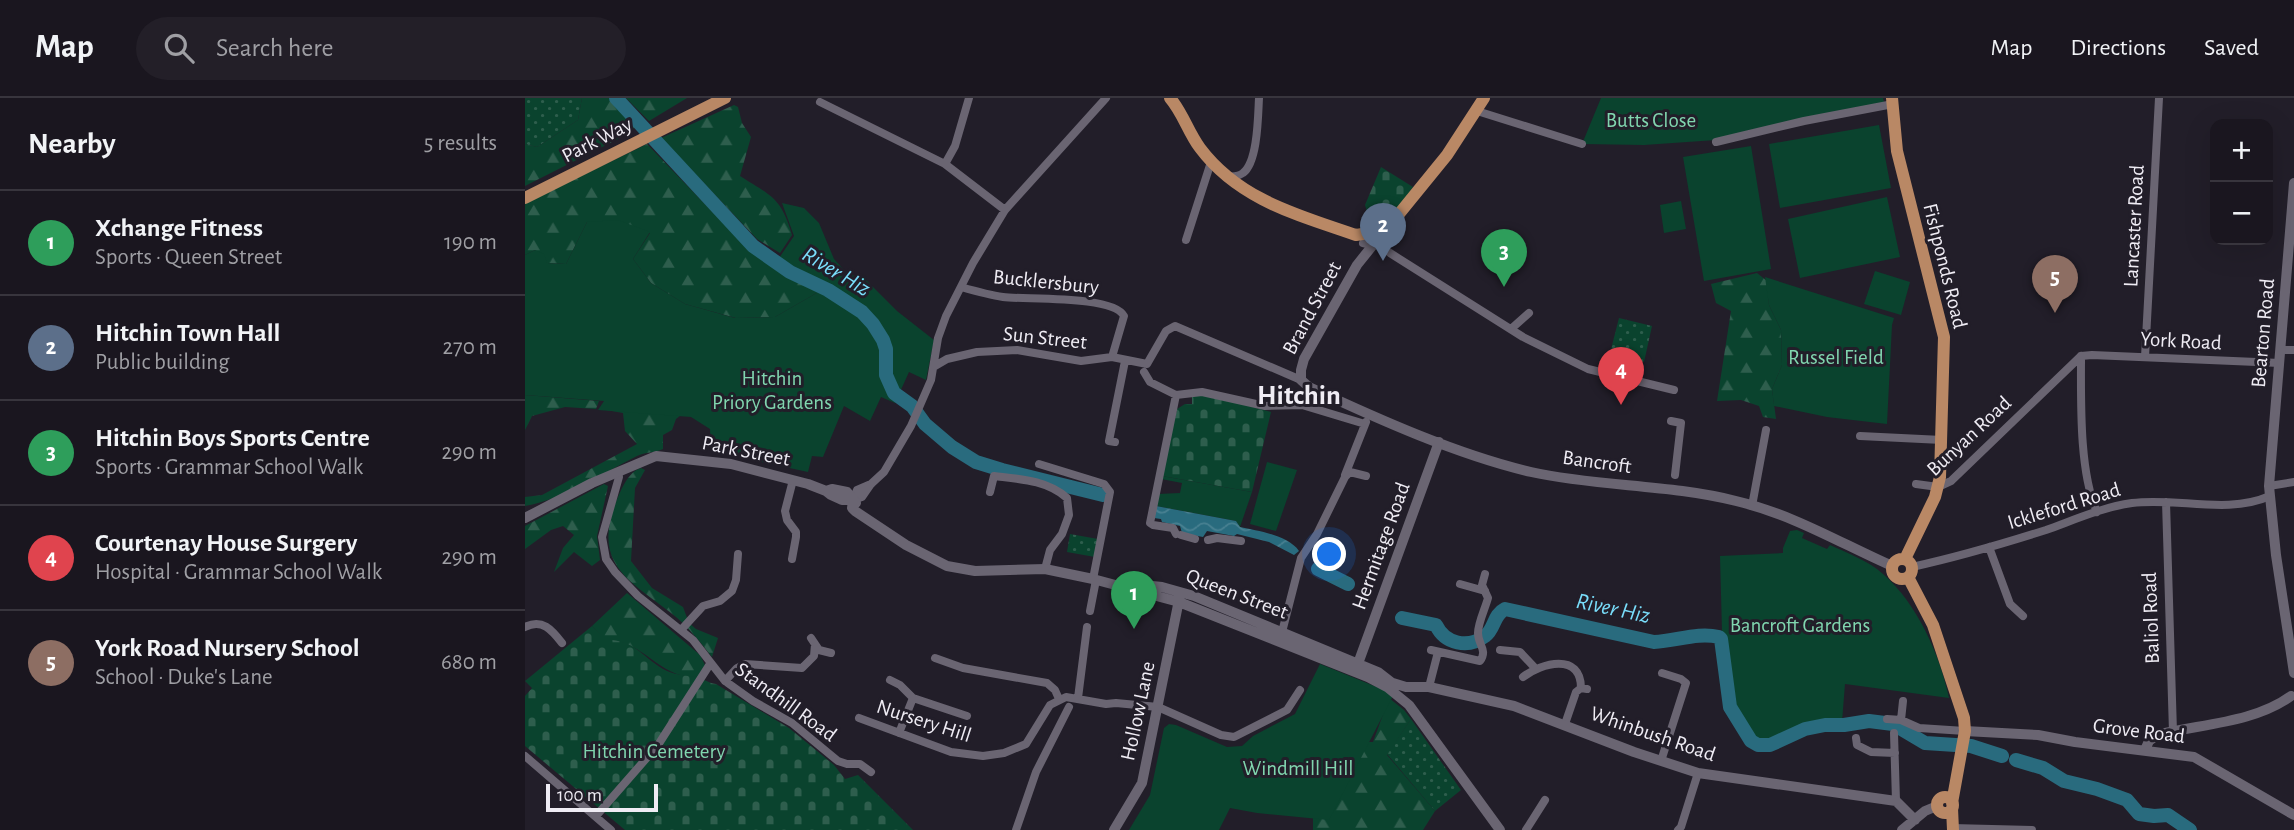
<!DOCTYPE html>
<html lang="en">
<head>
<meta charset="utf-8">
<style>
  :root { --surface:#1a161f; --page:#231f28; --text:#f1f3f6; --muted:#9f9fa4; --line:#38353d; --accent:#b45309 }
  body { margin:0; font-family:"Alegreya Sans",sans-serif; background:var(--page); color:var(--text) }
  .controls { position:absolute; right:21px; top:21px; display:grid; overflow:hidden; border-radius:14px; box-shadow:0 7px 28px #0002 }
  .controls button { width:63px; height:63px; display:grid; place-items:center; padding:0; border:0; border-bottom:2px solid var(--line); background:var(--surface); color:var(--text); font:35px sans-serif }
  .scale { position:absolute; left:21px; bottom:18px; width:112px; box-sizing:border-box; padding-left:7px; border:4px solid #efecf4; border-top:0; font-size:19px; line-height:24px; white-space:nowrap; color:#efecf4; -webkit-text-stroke:5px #221e29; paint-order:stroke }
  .you { position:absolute; left:805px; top:457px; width:24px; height:24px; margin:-18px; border:5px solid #fff; border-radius:50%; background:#1a73e8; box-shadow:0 0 0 10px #1a73e833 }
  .badge { display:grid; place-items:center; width:46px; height:46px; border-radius:50%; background:var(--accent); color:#fff; font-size:23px; font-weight:700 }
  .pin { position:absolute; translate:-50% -58px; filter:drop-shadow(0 2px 4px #0008) }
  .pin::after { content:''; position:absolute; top:37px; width:24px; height:21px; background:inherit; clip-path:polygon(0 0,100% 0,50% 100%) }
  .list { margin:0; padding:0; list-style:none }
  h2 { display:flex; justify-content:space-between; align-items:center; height:91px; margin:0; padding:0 28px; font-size:30px }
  h2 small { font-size:23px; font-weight:400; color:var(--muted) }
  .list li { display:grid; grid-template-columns:46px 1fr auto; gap:21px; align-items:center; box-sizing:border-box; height:105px; padding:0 28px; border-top:2px solid var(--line) }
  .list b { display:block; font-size:26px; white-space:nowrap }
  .list p { margin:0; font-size:23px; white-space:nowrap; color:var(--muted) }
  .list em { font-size:23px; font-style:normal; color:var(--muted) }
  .icon { flex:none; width:38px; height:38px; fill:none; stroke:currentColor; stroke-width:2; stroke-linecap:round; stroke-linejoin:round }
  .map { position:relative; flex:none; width:1769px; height:732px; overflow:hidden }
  header { display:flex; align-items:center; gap:42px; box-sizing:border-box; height:98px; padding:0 35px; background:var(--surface); border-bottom:2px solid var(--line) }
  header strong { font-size:33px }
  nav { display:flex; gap:38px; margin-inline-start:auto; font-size:24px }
  .search { width:490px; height:63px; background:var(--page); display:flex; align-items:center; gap:18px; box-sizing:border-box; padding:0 24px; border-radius:38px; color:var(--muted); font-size:26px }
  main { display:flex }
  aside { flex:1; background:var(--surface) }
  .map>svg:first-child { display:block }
  .grass { fill:url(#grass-dots) }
  .forest { fill:url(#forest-firs) }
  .cemetery { fill:url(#cemetery-stones) }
  .park { fill:#0a432e }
  .water { fill:url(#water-waves) }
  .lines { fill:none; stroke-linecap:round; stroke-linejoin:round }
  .river { stroke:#296b7e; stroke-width:14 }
  .street { stroke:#6a6572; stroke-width:8 }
  .secondary { stroke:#6a6572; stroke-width:10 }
  .primary { stroke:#b98865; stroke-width:12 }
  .labels { text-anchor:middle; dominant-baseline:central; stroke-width:6; stroke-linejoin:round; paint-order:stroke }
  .park-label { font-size:21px; fill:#80d6af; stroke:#221e29 }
  .street-label { font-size:21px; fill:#efecf4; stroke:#221e29 }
  .water-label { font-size:23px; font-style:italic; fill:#79ddfa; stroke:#221e29 }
  .district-label { font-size:28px; font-weight:bold; fill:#efecf4; stroke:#221e29 }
</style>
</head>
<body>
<header>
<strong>Map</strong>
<div class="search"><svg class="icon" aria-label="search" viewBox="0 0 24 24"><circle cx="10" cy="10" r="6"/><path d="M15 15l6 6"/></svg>Search here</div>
<nav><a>Map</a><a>Directions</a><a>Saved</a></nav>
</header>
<main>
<aside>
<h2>Nearby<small>5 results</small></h2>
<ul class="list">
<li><span class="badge" style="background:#2e9e5b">1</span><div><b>Xchange Fitness</b><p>Sports · Queen Street</p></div><em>190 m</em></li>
<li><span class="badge" style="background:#5c6f8a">2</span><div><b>Hitchin Town Hall</b><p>Public building</p></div><em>270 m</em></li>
<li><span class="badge" style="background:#2e9e5b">3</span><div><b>Hitchin Boys Sports Centre</b><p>Sports · Grammar School Walk</p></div><em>290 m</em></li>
<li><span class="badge" style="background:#e0444e">4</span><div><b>Courtenay House Surgery</b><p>Hospital · Grammar School Walk</p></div><em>290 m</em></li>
<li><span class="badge" style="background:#8d6e63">5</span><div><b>York Road Nursery School</b><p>School · Duke's Lane</p></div><em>680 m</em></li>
</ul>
</aside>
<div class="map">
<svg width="1769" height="732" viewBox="0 0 1769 732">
  <defs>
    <pattern id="grass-dots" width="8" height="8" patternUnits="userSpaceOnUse" patternTransform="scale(1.75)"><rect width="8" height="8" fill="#0a432e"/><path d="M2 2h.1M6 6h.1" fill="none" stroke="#2e5e4d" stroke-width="1.8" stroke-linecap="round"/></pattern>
    <pattern id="forest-firs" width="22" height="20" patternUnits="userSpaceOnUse" patternTransform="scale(1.75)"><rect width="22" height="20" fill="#0a432e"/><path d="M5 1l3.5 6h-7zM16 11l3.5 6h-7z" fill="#2e5e4d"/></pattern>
    <pattern id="cemetery-stones" width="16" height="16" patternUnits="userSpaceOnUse" patternTransform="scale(1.75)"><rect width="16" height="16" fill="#0a432e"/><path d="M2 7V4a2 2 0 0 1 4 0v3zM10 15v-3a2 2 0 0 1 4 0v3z" fill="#2e5e4d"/></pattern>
    <pattern id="water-waves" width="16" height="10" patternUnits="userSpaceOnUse" patternTransform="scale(1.75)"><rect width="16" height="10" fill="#296b7e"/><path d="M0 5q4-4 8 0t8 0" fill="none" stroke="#488091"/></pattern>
  </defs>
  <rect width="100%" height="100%" fill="#221e29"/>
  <path class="grass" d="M0,0H57L53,22L12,49L0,46Z
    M1094,220L1127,228L1119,264L1085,255Z
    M545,436L573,441L570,459L542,454Z
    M886,621L936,692L910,713L862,656Z"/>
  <path class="forest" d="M57,0H84L104,20L109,30L99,38L0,88V46L12,49L53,22Z
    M101,0H162L124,23Z
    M209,7L213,9L217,25L226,39L215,78C246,98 256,99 267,137L255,155L232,141L136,40Z
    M122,46L224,152L295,193L250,219L211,220L160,206L126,185L108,161L125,135L62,124L41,166L22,165L10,152L0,157V105Z
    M1232,175L1242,183L1244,207L1256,232L1257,267L1247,291L1251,321L1238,319L1234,308L1216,302L1192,303L1206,213L1191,205L1186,186Z
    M0,297L74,303L71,311L40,309L7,318L0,332Z
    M76,311L156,317L151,321L147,332L138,337V351C130,355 120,354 112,358C76,376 40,401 0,408V399L17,397L112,346L100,333L98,315Z
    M116,370L120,372L110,390L106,463L127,490L158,509L164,525L171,531L193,540L187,559C176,545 165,531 151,519C107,483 66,469 91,404C96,392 103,374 116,370Z
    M79,386L83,388L72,438L75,462L67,468L49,454L29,474L38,450L49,437L38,428L26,432L0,451V428Z
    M102,495L175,557L180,567L174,579C132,581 121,542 80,542L67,528Z
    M864,600L879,612L886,621L862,657L910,713L898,732H788V702L838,644H848Z"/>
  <path class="cemetery" d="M856,69L888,89L866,121L847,131L840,107Z
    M680,296L746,314L727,394L637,378L652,311L660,306H667V299Z
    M67,528L80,541C112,544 114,556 138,571C149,577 159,577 171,579C177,580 183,585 191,586L264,630L309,667L320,681L333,677L388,732H100L0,648V598L7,590L0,583Z"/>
  <path class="park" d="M1076,0H1358L1359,4L1191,42L1119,47L1057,46Z
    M1354,27L1366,90L1255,110L1244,46Z
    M1226,48L1246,171L1179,183L1158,59Z
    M1362,99L1375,159L1275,180L1263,121Z
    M1156,103L1161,131L1139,135L1135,107Z
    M257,105L279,110L294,125L309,161L323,176L339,180L372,213L409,242L401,282L384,274L370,305L356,299L345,323L319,308L298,359L287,358L283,374L186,353L185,331L166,319L73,312L79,303L0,297V157L10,152L19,156L22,165L41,166L62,124L93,122L125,134L108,161L126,185L160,206L210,220L250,219L295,193L298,185L254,160L269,138Z
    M1350,173L1385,184L1376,217L1339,206Z
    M1240,179L1369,220L1367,227L1362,326L1302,319L1249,308L1247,291L1257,267L1256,232L1244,207Z
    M742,364L772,372L751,433L725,426Z
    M637,378L727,394L715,429L711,423L631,408L633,396L655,395L657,385L636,381Z
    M1272,432L1279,435L1277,440L1302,451L1305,447C1322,455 1344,463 1358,476C1392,505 1415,557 1424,600L1320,586L1317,624L1298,623L1279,628L1246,645L1229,642L1223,627L1211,609L1197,534L1195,458L1258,455V450L1265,433Z
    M795,566L869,596L804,722L732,715L705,710L694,732H604L625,697L639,630L644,626L651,627L702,649L717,648L728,638L770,616Z"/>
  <path class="water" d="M631,408L711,423L715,429C733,433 763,437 774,453L769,457L744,444L712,436L709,438L682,433L678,439L657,435L655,428L637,424L636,421L629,420Z"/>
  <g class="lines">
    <path class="river" d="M91,0L228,148L265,174L303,192L337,214L348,226L358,242L361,251V277L369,295L387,308L400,326L427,349L451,364L477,372L578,397
      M793,471L823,486
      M877,520L911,527C920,546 943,551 960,538C970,531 968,517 980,511L1129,544C1152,543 1172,534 1194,539L1196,541L1205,609L1226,643L1233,647H1245L1280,631L1300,627H1319L1344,623L1368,626L1400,645L1446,648L1477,658
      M1491,662L1518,670L1539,683L1572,691L1602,702L1614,716L1629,718L1643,717L1665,732"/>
    <path class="street" d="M295,4L420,66L480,112
      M952,13L1057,46
      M1191,44L1279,23L1368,6
      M420,66L430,48L444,0
      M702,79C707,78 713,79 718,75C733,64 733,17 734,0
      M661,142L686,64
      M838,145L846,147L852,144L865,155L998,239L1063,271L1149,292
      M436,189C450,193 464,197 478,199C501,202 588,197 599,218L587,259
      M986,231L1004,215
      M1756,252H1769
      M1556,258L1567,257L1755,265
      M1556,258C1556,303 1554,374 1572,414
      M1620,259L1634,0
      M410,268L422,261L452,254L492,252L556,263L587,259L622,266L641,233L650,228L776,282
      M619,274L625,284L651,297L677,294L740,308L777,307L840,326
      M651,297L625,425L628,427L648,430L651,436
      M1146,323L1156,325L1150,377
      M1335,338L1417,342
      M590,344L584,343L600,263
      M514,366L579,386L585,394L568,481
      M93,374L94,379L77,439L81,461L90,474L113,498L168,542L200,583L228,603L267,625L313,663L322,666H335L346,674
      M820,377L841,324
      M1391,386L1413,389L1426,383L1556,258
      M1744,388L1769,384
      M465,394L469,378C494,381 522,382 542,400L544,417L537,436L525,452L520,471
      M328,402L337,399L346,386L359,374L386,328L406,282L413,240L421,218L448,165L480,112L581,0
      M328,402L332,392L346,386
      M1641,404L1648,634
      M1227,408L1241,332
      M656,437L670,441
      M683,442L692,440L716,443
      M1464,449L1485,506L1498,518
      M267,461L271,439V434L262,422L260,413L268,382
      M1387,469C1432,459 1477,446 1521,432C1549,422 1578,409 1607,405C1653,399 1701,417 1745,398
      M935,486L960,493
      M565,513L571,482
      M0,529C17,520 27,532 37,545
      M156,532L178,508L195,503L207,493L211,482L213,456
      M756,538L776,460L792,436L820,379L825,374L841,378
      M290,546L294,552L306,555
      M906,552L955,563C963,552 953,547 953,535C953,525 960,511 963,500L957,487L960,476
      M975,552L995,554L1010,570
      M410,560L438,570L522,585L530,592L534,601
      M998,579C1016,565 1056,554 1056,590
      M365,582L375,587L388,600L374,635
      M200,583L212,570L220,566L277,570L289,558L290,546L286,540
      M904,589L913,554
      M388,600L442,618
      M553,600L562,529
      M334,620L426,654L458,658L479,655L501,646L525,607L541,599L581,606L591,605L633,609L696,637L709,639L762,612L775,592
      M1362,621L1376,622L1394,630L1440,633
      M1376,622L1378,603
      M1040,626L1051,594L1056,590L1062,591
      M1369,635L1371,703
      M1331,640L1332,647L1346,654L1370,655
      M0,658L86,732
      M1136,663L1161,585L1156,581L1137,575
      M71,718L133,647L185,566
      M1427,730L1507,732
      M491,732L511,674L544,609
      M1001,732L1020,702
      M1153,732L1156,729L1173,675"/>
    <path class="secondary" d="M1769,85L1744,388L1751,457L1769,575
      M864,127L832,167L779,261L776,272V282L784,289C853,321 933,357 1006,374C1074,389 1144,386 1211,403C1267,416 1315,445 1367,468
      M301,393L307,391L322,394L331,405
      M328,402L327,410L330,413L381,447L422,468L450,473L520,471L568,481L654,504L843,579L862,589L884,607L975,732
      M0,420L67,385L131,358L206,366L283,386L301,393L306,397L317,402H328
      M607,486L637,489L669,498L853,574L871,588
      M831,571L914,344
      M868,585L881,589H904L989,608L1109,654L1173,675L1371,703L1390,722
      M1440,633L1513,637L1550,644L1669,659L1769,717
      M1620,652L1624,643L1632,637C1675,626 1729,625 1766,598
      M589,732L617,685L655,497
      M1377,732L1400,713L1412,708"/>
    <path class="primary" d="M645,0C658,15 663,34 675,50C714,102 773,117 831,137L844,135L865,127L922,57L959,0
      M1367,0L1372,53L1419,239L1415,379L1410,399L1380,461
      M0,100L200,0
      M1367 471a10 10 0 1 1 20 0a10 10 0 1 1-20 0Z
      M1383,479L1408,527L1439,620L1440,633L1427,705
      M1412 707a8 8 0 1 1 16 0a8 8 0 1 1-16 0Z
      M1427,710L1428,732"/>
  </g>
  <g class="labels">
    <g class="park-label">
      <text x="1126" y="22">Butts Close</text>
      <text x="1311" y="259">Russel Field</text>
      <text x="247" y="280">Hitchin<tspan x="247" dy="24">Priory Gardens</tspan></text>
      <text x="1275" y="527">Bancroft Gardens</text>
      <text x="129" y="653">Hitchin Cemetery</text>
      <text x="773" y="670">Windmill Hill</text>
    </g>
    <g class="street-label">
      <text transform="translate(72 42) rotate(-27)">Park Way</text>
      <text transform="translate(1609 128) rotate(-87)">Lancaster Road</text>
      <text transform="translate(1420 168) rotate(76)">Fishponds Road</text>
      <text transform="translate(521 184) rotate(6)">Bucklersbury</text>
      <text transform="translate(787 210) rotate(-62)">Brand Street</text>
      <text transform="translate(1738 235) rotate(-85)">Bearton Road</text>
      <text transform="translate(520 240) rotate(6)">Sun Street</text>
      <text transform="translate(1656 243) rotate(3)">York Road</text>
      <text transform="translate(1444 338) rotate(-43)">Bunyan Road</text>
      <text transform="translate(221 353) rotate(11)">Park Street</text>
      <text transform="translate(1072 364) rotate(8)">Bancroft</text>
      <text transform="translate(1539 408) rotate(-17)">Ickleford Road</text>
      <text transform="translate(856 448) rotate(-70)">Hermitage Road</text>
      <text transform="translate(712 496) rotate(21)">Queen Street</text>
      <text transform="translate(1626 520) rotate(-92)">Baliol Road</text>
      <text transform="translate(261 604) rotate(36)">Standhill Road</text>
      <text transform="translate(613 613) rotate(-78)">Hollow Lane</text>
      <text transform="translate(399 623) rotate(18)">Nursery Hill</text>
      <text transform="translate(1614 633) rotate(7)">Grove Road</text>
      <text transform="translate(1128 636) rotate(19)">Whinbush Road</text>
    </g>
    <g class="water-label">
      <text transform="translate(311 174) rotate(31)">River Hiz</text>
      <text transform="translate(1088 511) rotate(12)">River Hiz</text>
    </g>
    <g class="district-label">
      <text x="774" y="298">Hitchin</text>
    </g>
  </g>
</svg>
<div class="controls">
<button>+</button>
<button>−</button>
</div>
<div class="scale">100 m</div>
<div class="you"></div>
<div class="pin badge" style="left:609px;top:531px;background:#2e9e5b">1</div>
<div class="pin badge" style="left:858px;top:163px;background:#5c6f8a">2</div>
<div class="pin badge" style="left:979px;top:189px;background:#2e9e5b">3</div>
<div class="pin badge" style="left:1096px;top:307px;background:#e0444e">4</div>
<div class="pin badge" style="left:1530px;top:215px;background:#8d6e63">5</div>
</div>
</main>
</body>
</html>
